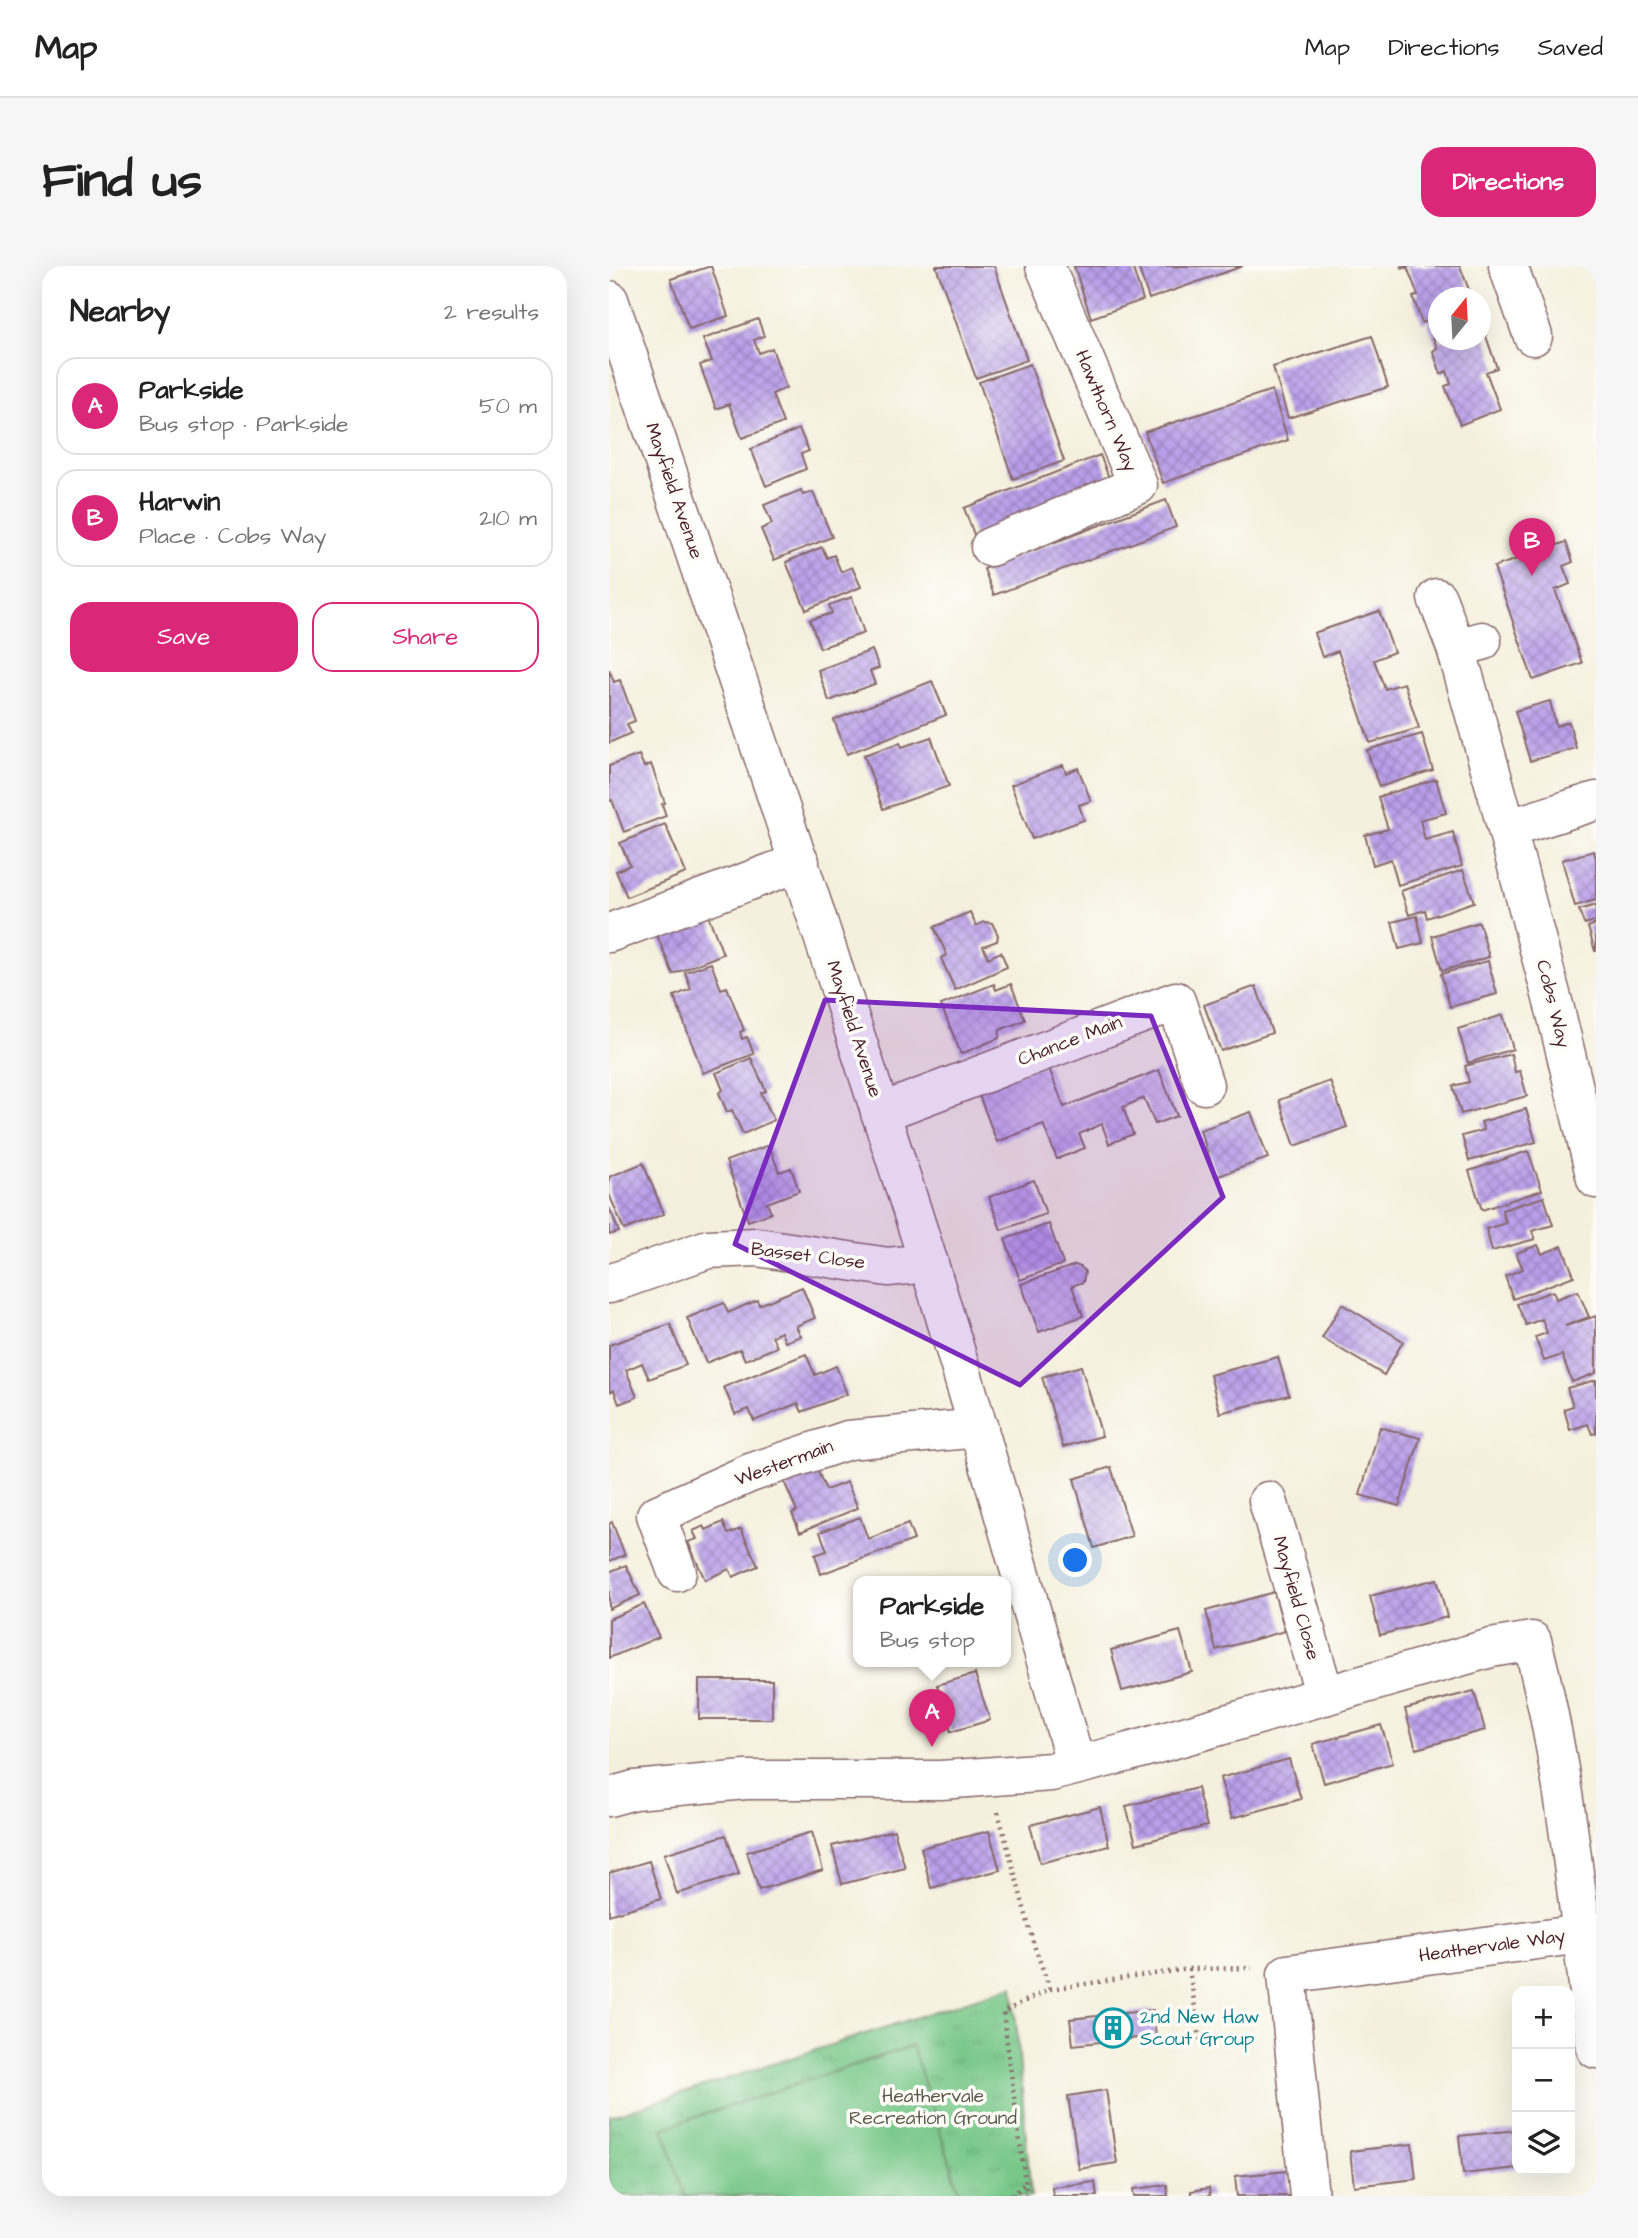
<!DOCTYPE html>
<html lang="en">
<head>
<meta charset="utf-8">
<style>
  :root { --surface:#fff; --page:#f6f6f6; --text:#222; --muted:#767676; --line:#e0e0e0; --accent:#db2777 }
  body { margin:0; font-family:"Architects Daughter",sans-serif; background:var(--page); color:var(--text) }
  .controls { position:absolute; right:21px; bottom:21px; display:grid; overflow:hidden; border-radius:14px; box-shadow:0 7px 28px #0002 }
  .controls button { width:63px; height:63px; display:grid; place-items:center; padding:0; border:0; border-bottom:2px solid var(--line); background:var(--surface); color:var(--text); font:35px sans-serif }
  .compass { position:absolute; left:819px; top:21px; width:63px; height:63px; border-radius:50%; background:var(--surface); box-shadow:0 7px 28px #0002; rotate:18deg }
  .you { position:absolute; left:467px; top:1295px; width:24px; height:24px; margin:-18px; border:5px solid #fff; border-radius:50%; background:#1a73e8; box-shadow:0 0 0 10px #1a73e833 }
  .badge { display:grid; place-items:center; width:46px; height:46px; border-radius:50%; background:var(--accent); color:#fff; font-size:23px; font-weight:700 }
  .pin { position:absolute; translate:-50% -58px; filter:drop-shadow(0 2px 4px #0008) }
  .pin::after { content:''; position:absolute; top:37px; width:24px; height:21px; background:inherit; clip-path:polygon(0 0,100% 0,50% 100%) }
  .popup { position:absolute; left:244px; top:1310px; width:158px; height:91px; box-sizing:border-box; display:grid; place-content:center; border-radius:14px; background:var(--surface); filter:drop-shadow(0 2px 5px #0005); font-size:23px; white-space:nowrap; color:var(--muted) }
  .popup b { font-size:26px; color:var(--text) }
  .popup::after { content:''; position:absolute; left:50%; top:100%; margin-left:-14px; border:14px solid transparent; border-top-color:var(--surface) }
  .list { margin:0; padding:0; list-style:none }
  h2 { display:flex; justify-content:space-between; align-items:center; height:91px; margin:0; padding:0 28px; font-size:30px }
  h2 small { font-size:23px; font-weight:400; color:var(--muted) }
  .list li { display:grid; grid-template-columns:46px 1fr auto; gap:21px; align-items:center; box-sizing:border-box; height:98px; margin:0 14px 14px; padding:0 14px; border:2px solid var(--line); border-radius:21px }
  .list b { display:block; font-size:26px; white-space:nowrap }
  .list p { margin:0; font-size:23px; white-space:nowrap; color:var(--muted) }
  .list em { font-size:23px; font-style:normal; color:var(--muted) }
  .actions { display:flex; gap:14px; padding:21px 28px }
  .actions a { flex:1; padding:16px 0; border:2px solid var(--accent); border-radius:21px; text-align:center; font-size:24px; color:var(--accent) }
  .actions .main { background:var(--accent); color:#fff }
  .icon { flex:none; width:38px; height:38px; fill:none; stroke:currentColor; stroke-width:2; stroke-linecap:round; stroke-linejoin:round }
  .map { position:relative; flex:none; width:987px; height:1930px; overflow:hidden; border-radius:21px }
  header { display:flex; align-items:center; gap:42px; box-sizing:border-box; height:98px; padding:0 35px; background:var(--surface); border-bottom:2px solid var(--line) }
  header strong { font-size:33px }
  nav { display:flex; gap:38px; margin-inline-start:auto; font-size:24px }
  .intro { display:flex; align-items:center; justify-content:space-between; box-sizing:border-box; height:168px; padding:0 42px }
  h1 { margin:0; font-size:49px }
  .button { padding:18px 32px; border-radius:21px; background:var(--accent); color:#fff; font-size:24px; font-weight:700 }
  main { display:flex; gap:42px; padding:0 42px }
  aside { flex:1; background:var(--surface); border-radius:21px; box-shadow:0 7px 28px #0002 }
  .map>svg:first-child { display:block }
  .grass { fill:url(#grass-tufts); stroke:#61745a; stroke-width:2 }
  .pitch { fill:#78c889; stroke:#61745a; stroke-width:2 }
  .building { fill:url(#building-cross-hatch) }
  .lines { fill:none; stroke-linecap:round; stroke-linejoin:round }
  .minor-casing { stroke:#866869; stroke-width:41 }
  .path { stroke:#866869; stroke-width:4.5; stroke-dasharray:2 5; stroke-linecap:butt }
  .minor { stroke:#fff; stroke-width:38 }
  .marked { fill:#7b2cbf; fill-opacity:0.2; stroke:#7b2cbf; stroke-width:5; stroke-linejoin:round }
  .labels { text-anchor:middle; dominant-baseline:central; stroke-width:7; stroke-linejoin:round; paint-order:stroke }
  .street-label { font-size:19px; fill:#4a1f2b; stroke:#fdfcf7 }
  .culture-label { font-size:19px; fill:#0d838f; stroke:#fdfcf7; text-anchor:start }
  .park-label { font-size:19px; fill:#5a5a4c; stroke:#fdfcf7 }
</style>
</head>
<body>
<header>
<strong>Map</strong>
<nav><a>Map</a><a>Directions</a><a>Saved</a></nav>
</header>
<div class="intro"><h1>Find us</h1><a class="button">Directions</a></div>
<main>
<aside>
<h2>Nearby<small>2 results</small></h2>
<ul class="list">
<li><span class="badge">A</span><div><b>Parkside</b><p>Bus stop · Parkside</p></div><em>50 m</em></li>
<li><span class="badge">B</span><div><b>Harwin</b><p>Place · Cobs Way</p></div><em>210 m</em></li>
</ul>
<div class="actions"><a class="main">Save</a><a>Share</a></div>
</aside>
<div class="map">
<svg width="987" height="1930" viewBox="0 0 987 1930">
  <defs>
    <pattern id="grass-tufts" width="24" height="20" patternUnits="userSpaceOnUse" patternTransform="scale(1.75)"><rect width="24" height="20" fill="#78c889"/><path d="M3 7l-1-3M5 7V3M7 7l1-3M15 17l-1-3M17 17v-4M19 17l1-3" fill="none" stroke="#69ab76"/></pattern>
    <pattern id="building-cross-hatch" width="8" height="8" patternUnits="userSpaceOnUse" patternTransform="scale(1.75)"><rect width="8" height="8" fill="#b99fea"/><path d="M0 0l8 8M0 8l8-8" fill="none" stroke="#9881be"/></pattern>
  </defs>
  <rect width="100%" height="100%" fill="#fdfcf7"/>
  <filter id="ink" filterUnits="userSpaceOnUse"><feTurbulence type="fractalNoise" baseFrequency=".0143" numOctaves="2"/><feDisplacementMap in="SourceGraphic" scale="14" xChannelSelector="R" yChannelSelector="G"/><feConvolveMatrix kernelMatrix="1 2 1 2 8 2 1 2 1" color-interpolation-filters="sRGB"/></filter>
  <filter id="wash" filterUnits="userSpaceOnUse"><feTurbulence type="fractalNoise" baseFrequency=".00686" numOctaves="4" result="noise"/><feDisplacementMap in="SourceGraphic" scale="28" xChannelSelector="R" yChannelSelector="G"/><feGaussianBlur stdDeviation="1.57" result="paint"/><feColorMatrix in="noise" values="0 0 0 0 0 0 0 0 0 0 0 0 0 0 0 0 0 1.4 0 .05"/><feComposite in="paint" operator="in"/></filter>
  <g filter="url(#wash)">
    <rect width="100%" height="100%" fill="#f5f0dd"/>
    <path class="grass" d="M404,1720L422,1930H0V1851Z"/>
    <path class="pitch" d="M303,1780L352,1930H76L54,1862Z"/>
    <g id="blocks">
      <path class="building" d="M102,0L119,50L80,63L62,13Z
        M327,0H385L418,94L367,112Z
        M465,0H523L534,34L482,52Z
        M529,0H634L540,33Z
        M792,0H851L863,32H830V74H872V56L888,102L877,106L891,143L851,159L836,120L842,118L838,105L832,108L824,85L828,82L818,55L813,57L804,31L809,29L798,1L793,3Z
        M149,53L155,70L145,74L150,87L163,82L177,122L163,128L174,157L133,172L120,138L107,143L91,99L103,95L94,73Z
        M763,70L779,121L679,152L664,101Z
        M421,98L455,195L404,213L370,116Z
        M663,124L679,174L554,217L536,166Z
        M190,163L200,185L192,188L197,203L157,220L142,183Z
        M491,189L502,217L366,271L355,242Z
        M192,224L194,229L204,226L223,271L165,294L152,263L163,258L155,239Z
        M557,234L567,261L385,329L375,303Z
        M957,276L964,296L954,300L961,318L946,324L973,397L924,414L885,301Z
        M213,281L218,292L225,289L232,306L243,301L252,321L197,344L177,296Z
        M243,331L255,367L211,382L201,354L223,347L220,339Z
        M770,345L785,386L765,394L776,423L795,417L810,462L761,477L729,385L713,391L705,367Z
        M263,384L270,402L261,405L266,418L220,435L209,404Z
        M0,403L5,416L11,414L26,455L18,458L22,467L0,477Z
        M323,415L337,449L238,488L225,454Z
        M941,435L947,460L960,456L967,482L921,495L906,445Z
        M813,468L824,504L770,521L758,484Z
        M322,471L340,520L274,543L255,489L291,477L293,481Z
        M30,489L35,501L42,498L56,537L53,538L57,550L15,566L3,534L0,535V500Z
        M454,499L457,507L469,502L482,535L470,539L475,554L423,573L402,519Z
        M827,513L837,547L811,554L816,574L844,566L853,600L789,619L782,593L764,599L756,569L779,563L769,531Z
        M56,558L77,607L18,631L7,605L21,599L11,577Z
        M985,585L987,592V634L966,640L953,594Z
        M854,604L865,636L818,652L816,644L800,649L792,625Z
        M987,639V655L975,658L970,644Z
        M361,646L367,660L375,656L383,657L389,669L388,675L374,680L379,692L392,686L398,701L346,724L332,692L338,689L325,661Z
        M99,649L114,688L64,708L43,657Z
        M808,650L814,677L790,683L783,656Z
        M870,656L880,691L833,705L823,670Z
        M987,658V685H986L979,661Z
        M879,695L888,728L841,741L832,708Z
        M102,697L112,723L118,721L135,764L131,766L133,773L138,771L145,788L94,807L65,730L82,723L76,706Z
        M385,718L387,724L402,718L416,754L391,764L390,772L352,788L332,739Z
        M647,720L663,767L612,785L595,739Z
        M894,749L904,783L859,797L849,763Z
        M902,788L906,806L911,805L918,830L852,848L844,820L860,816L856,800Z
        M142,792L157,825L152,827L165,854L134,868L123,844L118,846L110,827L114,824L107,807Z
        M438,797L455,841L550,804L568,850L546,858L535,832L514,841L524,868L500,878L493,858L470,868L476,882L448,893L434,858L388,876L368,824Z
        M721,815L738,861L686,880L670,834Z
        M917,843L927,876L860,895L853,870L875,864L872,856Z
        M642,846L659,892L607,911L591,864Z
        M160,879L170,906L182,902L190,925L158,937L162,947L139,955L117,895Z
        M919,885L933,924L873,944L860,905Z
        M34,897L55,948L15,964L0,928V911Z
        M425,914L437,948L392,964L380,931Z
        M935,931L944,959L923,965L926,973L883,985L877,963L897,957L893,944Z
        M0,941L10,966L0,969Z
        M440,958L454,998L411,1014L396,973Z
        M929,979L933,988L953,980L965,1010L904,1033L896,1010L914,1003L907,987Z
        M466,999L472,1001L476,1006L474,1016L463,1020L474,1050L430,1066L412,1018Z
        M193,1021L206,1052L187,1060L192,1070L176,1076L172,1066L163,1070L168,1081L136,1094L131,1083L97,1097L78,1052L115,1037L119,1047L148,1034L150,1039Z
        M944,1025L947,1033L969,1025L980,1051L956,1060L987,1050V1107L963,1116L953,1089L935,1095L926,1071L938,1067L933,1053L917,1059L908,1038Z
        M733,1038L794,1075L775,1109L713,1072Z
        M61,1058L77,1099L40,1113L33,1097L17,1104L28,1131L10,1138L5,1124L0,1126V1079Z
        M197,1088L206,1109L227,1100L238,1128L193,1146L189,1137L145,1155L140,1143L126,1148L115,1121Z
        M669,1091L680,1129L611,1147L601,1109Z
        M472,1100L493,1170L454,1181L433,1111Z
        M987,1114V1167L983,1168L979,1158L961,1164L955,1143L964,1140L958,1122Z
        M771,1161L811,1172L790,1240L751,1229Z
        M205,1197L217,1224L238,1216L249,1242L191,1266L183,1247L188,1245L173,1211Z
        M502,1201L523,1270L485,1282L465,1213Z
        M251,1251L259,1273L299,1258L305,1274L212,1308L206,1289L218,1285L211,1266Z
        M3,1256L16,1289L0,1295V1258Z
        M114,1256L119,1268L132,1263L149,1300L124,1311L120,1303L96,1314L79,1276L88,1273L84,1265L95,1260L97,1264Z
        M17,1299L31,1329L0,1343V1306Z
        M828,1313L838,1351L771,1369L761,1330Z
        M665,1326L676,1365L607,1384L597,1345Z
        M35,1338L50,1371L0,1392V1353Z
        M571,1365L583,1406L513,1425L502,1384Z
        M366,1408L381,1454L342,1466L328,1419Z
        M90,1414H163V1453H90Z
        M865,1425L876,1464L807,1483L796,1443Z
        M772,1459L784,1497L715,1517L704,1478Z
        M680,1493L692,1533L623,1552L611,1512Z
        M588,1522L598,1560L527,1578L517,1540Z
        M491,1541L500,1580L431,1597L421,1559Z
        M285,1564L296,1602L233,1618L223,1580Z
        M380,1565L391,1604L322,1622L312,1582Z
        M203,1566L214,1604L150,1624L138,1586Z
        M117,1569L130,1608L68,1628L55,1588Z
        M40,1595L52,1633L0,1649V1607Z
        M544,1744L547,1770L464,1779L461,1753Z
        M497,1824L508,1897L470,1903L459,1830Z
        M908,1864V1902L854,1908L850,1870Z
        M803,1878L807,1913L745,1920L741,1885Z
        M678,1905L681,1930H628L626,1910Z
        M486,1916L488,1930H444L443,1921Z
        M558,1919L559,1930H525L524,1923Z
        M600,1922L601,1930H582V1925Z"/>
    </g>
  </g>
  <g filter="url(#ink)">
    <use href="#blocks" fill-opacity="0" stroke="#866869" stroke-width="2"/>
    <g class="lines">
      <g class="minor-casing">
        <path id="minor" d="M899,0L924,70
          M0,34C109,353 217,673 319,995C371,1162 418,1331 467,1499
          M381,281L529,219L436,0
          M828,332L847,382
          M873,375L847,382L898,563L987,535
          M898,563L947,747L987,913
          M0,667L191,596
          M271,847L567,735L595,819
          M0,1018L99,983L148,981L279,1001L320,997
          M659,1235L716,1430
          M68,1306L47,1249L141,1207L239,1174L370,1162
          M0,1531L25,1524L137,1514H332L442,1506L520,1486L882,1382L923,1375C958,1509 969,1647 987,1783
          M700,1930L678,1708L987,1666"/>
      </g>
      <path class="path" d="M389,1546L425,1679L441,1723
        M580,1703L592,1779
        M403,1930L417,1916
        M418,1930L394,1746L441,1723L580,1703L643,1702"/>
      <use href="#minor" class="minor"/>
    </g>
  </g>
  <path class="marked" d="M216,734L542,750L614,931L411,1119L126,978Z"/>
  <defs>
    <g id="building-ring" transform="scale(2.0125)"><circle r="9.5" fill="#fdfcf7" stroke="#0f9aa8" stroke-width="1.5"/><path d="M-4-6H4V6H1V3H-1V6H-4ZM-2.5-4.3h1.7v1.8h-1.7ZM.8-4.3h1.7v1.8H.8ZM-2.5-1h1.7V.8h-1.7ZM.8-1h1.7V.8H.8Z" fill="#0f9aa8"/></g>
  </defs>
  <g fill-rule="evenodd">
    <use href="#building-ring" x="504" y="1762"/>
  </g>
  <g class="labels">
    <g class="street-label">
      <text transform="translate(497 145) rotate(67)">Hawthorn Way</text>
      <text transform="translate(65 225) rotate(71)">Mayfield Avenue</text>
      <text transform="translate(944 738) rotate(76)">Cobs Way</text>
      <text transform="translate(245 763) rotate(72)">Mayfield Avenue</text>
      <text transform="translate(461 775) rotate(-21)">Chance Main</text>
      <text transform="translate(199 990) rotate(7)">Basset Close</text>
      <text transform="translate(175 1197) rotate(-20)">Westermain</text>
      <text transform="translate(687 1332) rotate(74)">Mayfield Close</text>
      <text transform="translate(883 1680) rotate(-8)">Heathervale Way</text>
    </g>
    <g class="culture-label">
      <text x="531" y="1751">2nd New Haw<tspan x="531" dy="22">Scout Group</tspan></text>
    </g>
    <g class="park-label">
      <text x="324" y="1830">Heathervale<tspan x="324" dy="22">Recreation Ground</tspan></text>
    </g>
  </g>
</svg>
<div class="controls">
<button>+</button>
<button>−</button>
<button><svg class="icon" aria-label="layers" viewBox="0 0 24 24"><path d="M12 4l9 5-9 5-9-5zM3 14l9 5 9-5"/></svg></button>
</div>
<svg class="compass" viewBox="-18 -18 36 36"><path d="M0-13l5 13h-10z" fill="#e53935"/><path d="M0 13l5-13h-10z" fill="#767676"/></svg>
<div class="you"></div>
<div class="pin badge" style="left:323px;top:1481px">A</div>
<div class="popup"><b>Parkside</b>Bus stop</div>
<div class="pin badge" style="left:923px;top:310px">B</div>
</div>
</main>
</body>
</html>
